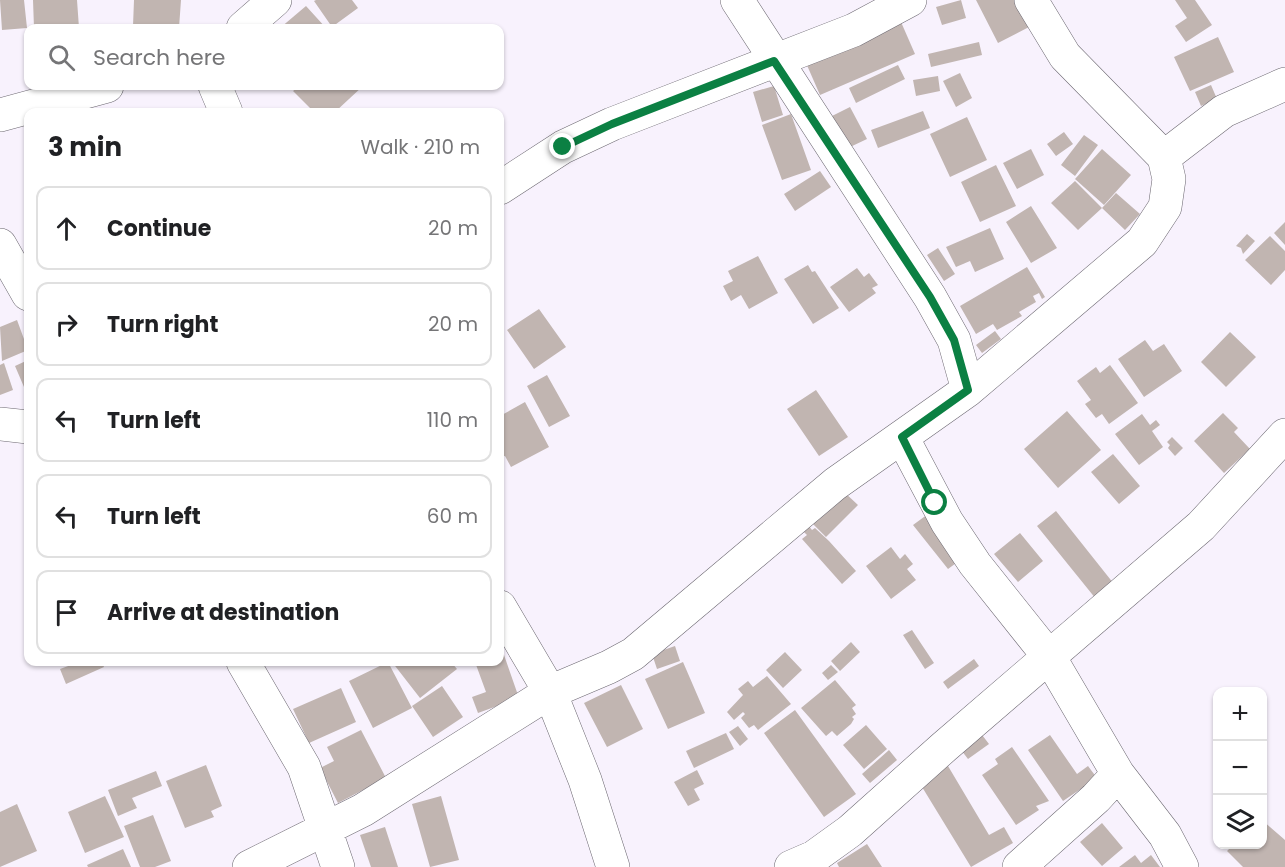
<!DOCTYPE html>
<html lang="en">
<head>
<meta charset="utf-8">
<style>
  :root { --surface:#fff; --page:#f2f2f2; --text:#202124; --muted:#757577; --line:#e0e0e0 }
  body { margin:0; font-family:Poppins,sans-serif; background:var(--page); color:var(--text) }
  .controls { position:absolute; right:18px; bottom:18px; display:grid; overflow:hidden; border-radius:12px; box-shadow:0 2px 4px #0004 }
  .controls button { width:54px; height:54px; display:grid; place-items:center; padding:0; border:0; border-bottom:2px solid var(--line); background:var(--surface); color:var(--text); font:30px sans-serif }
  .stop { position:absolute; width:18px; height:18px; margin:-14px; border:4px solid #0b8043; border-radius:50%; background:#fff }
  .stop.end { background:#0b8043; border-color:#fff; box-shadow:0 2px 6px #0008 }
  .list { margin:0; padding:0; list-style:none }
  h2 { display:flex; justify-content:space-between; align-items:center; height:78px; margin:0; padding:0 24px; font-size:26px }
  h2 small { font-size:20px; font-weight:400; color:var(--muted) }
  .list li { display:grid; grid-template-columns:39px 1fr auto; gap:18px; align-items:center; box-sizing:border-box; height:84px; margin:0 12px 12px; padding:0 12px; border:2px solid var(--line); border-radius:12px }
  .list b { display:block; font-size:22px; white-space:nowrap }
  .list em { font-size:20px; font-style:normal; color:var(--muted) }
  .icon { flex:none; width:33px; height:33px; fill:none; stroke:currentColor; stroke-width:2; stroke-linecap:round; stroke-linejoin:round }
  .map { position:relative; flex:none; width:1285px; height:867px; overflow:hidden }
  .search { position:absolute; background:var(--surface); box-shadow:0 2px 4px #0004; left:24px; top:24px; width:480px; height:66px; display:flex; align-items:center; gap:15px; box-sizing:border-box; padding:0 21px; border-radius:12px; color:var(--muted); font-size:22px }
  .panel { position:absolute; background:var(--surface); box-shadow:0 2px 4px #0004; left:24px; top:108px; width:480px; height:558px; border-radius:12px }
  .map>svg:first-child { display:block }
  .building { fill:#c1b5b1 }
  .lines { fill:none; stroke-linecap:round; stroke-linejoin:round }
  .minor-casing { stroke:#6c6871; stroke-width:34 }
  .minor { stroke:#fff; stroke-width:33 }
  .route { stroke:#0b8043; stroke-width:8 }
</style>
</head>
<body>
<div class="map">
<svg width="1285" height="867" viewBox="0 0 1285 867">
  <rect width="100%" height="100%" fill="#f8f2fd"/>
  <path class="building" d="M0,0H24L27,28L2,30Z
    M33,0H77L79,28H34Z
    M134,0H181L179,28L133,26Z
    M316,0H352L358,8L332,27L314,1Z
    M961,0L966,18L942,25L936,7Z
    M976,0H1015L1029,27L998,43Z
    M1175,0H1195L1212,25L1186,42L1175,26L1187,18Z
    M306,6L326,28H280Z
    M901,22L915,54L820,95L806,63Z
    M1218,37L1234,72L1190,91L1174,57Z
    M979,42L982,55L931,67L928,54Z
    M898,65L905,79L856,103L849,88Z
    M960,73L972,98L956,107L943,81Z
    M938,76L940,91L916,96L913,80Z
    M1211,85L1217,99L1201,106L1195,92Z
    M299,86H363L335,112H314L293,91Z
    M774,86L783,115L762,122L753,92Z
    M850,107L867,139L848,148L832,116Z
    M923,111L930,128L878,148L871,130Z
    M791,114L811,170L782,180L762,125Z
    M967,117L987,160L950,177L930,134Z
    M1064,132L1073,144L1056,156L1047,144Z
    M1084,135L1098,145L1075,176L1061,165Z
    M1031,149L1044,175L1017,189L1003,163Z
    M1102,149L1131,175L1104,205L1075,179Z
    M996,165L1016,206L980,222L961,182Z
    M820,171L831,187L795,211L784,194Z
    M1075,181L1102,208L1078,230L1051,203Z
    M1116,193L1140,214L1125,230L1102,208Z
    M1031,206L1057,248L1031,263L1006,222Z
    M1285,222V245L1274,233Z
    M990,228L1004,259L975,272L970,261L956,267L946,247Z
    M1247,234L1255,241L1243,254L1241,248L1236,246Z
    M1270,236L1285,251V270L1271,285L1245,260Z
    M938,248L955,274L944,281L927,255Z
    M758,256L778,293L749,309L741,295L731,301L723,286L733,281L728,271Z
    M808,265L812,272L815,271L839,308L813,324L784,279Z
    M1027,267L1045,297L1042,299L1039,293L1033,296L1036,302L1019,312L1022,316L997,330L993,324L976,334L960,306Z
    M857,268L864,277L869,273L878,285L872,288L876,293L849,312L830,287Z
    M539,309L566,347L534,369L507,330Z
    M17,320L28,350L2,361L0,327Z
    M995,331L1001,339L982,353L976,345Z
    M1230,332L1256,357L1226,387L1201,362Z
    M1145,340L1153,351L1164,344L1182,371L1144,397L1118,359Z
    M28,360V394H27L15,366Z
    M4,363L13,390L0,395V365Z
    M1110,365L1138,403L1109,424L1102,414L1096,418L1085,404L1091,400L1077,381L1096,367L1100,373Z
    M547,375L570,416L549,427L527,386Z
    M816,390L848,437L819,456L787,409Z
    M525,402L549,447L511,467L505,456L500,457V416Z
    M1067,411L1101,450L1058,488L1024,449Z
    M1223,413L1238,428L1234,432L1250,449L1224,473L1194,441Z
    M1142,414L1150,425L1156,420L1160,425L1152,431L1163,447L1139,465L1115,434Z
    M1172,437L1183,448L1175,456L1168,448L1170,445L1167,442Z
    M1113,454L1140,486L1119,504L1091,472Z
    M843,491L858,505L826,537L812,523Z
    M1056,511L1114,584L1096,599L1037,526Z
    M928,514L963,558L948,569L913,525Z
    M808,525L812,530L815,528L829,541L856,571L842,584L802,539L807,535L802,530Z
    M1020,533L1043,561L1018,582L994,554Z
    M891,547L900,559L905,554L913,564L907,569L916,580L891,599L866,566Z
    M912,630L934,663L925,669L903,635Z
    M851,642L860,652L840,671L831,661Z
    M675,646L680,661L657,669L652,654Z
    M503,652L519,698L478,713L472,697L486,692L475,662H500V653Z
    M785,652L802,670L783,688L766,670Z
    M974,659L979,666L948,689L943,682Z
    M79,662H102L104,667L66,684L60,669Z
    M388,662L412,708L373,728L349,681Z
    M392,662H451L457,669L420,698Z
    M683,662L705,713L668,729L645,679Z
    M831,665L838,672L828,680L822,673Z
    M767,676L791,704L758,730L754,725L749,728L741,718L745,714L743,712L734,720L727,712L743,695L738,689L748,681L753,687Z
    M835,680L856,705L852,708L856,714L852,717L854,719L851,724L837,736L832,731L826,736L801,708Z
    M621,685L643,729L607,747L584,703Z
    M442,686L463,717L433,737L412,706Z
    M341,688L356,722L309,743L293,709Z
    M795,710L856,794L824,817L764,733Z
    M866,725L887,749L864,769L843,745Z
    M738,726L748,739L740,746L729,732Z
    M361,730L386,778L338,803L320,768L334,761L327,747Z
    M979,731L989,744L968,759L958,746Z
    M726,733L734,749L694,768L686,751Z
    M1050,735L1077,774L1088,766L1097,778L1063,801L1028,750Z
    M1012,747L1049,801L1036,806L1039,810L1016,825L982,775L998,764L995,759Z
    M889,750L897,760L870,783L862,774Z
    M206,765L222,806L211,811L214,817L185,828L166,781Z
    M948,766L989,835L1004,827L1013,843L971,867L919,782Z
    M697,770L704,784L694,789L700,800L688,806L674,782Z
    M156,771L162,786L132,798L137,808L118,816L108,790Z
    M105,796L124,837L85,853L68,812Z
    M441,796L459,860L430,867L412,804Z
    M17,804L37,851L0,867V812Z
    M153,815L171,861L155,867H140L124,826Z
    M1262,820L1285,840V867H1243L1227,851L1234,844H1262Z
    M1102,823L1123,848L1102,866L1080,842Z
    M385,827L398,867H371L360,835Z
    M867,844L882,867H839L837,863Z
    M123,849L131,867H88L87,865Z
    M1135,855L1141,863L1151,855L1160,867H1119Z"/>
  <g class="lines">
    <g class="minor-casing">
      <path id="minor" d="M737,0L930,297L954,340L968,390
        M243,28L275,0
        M215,86L226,112
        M0,115L107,86
        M1164,157L1224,111L1285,84
        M500,188L563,147L612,124L854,30L910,0
        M0,245L28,294
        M0,424L28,427
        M902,437L947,522L975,564L1050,658L1118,774L1165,835L1182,867
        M500,607L550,692L585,780L613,867
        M243,662L304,767L338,867
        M249,867L363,810L550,692L609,667L633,654L835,484L968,390L1142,242L1165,207L1169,179L1164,157L1065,56L1031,0
        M791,867L814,857L850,831L944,747L1201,526L1285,435
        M1019,867L1096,798L1118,774"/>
    </g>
    <use href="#minor" class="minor"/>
  </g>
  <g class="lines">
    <path class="route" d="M563,147L612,124L774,61L930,297L954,340L968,390L902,437L935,503"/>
  </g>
</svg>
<div class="controls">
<button>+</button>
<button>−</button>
<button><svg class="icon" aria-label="layers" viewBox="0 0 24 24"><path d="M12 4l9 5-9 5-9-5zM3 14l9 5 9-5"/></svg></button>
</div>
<div class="stop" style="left:935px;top:503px"></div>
<div class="stop end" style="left:563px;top:147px"></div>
<div class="search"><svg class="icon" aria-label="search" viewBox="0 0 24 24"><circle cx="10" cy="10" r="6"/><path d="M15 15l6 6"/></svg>Search here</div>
<section class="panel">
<h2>3 min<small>Walk · 210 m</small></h2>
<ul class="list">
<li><svg class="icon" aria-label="ahead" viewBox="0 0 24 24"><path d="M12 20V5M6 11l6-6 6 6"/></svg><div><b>Continue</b></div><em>20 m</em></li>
<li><svg class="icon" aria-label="right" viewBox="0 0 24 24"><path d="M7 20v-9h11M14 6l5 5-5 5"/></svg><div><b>Turn right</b></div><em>20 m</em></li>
<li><svg class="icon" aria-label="left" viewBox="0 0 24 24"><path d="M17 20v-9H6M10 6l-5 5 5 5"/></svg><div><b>Turn left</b></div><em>110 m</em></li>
<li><svg class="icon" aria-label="left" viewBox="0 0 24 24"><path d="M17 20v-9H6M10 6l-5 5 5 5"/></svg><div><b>Turn left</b></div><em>60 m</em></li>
<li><svg class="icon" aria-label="arrive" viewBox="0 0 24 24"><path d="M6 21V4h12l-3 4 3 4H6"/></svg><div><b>Arrive at destination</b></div></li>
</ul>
</section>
</div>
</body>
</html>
